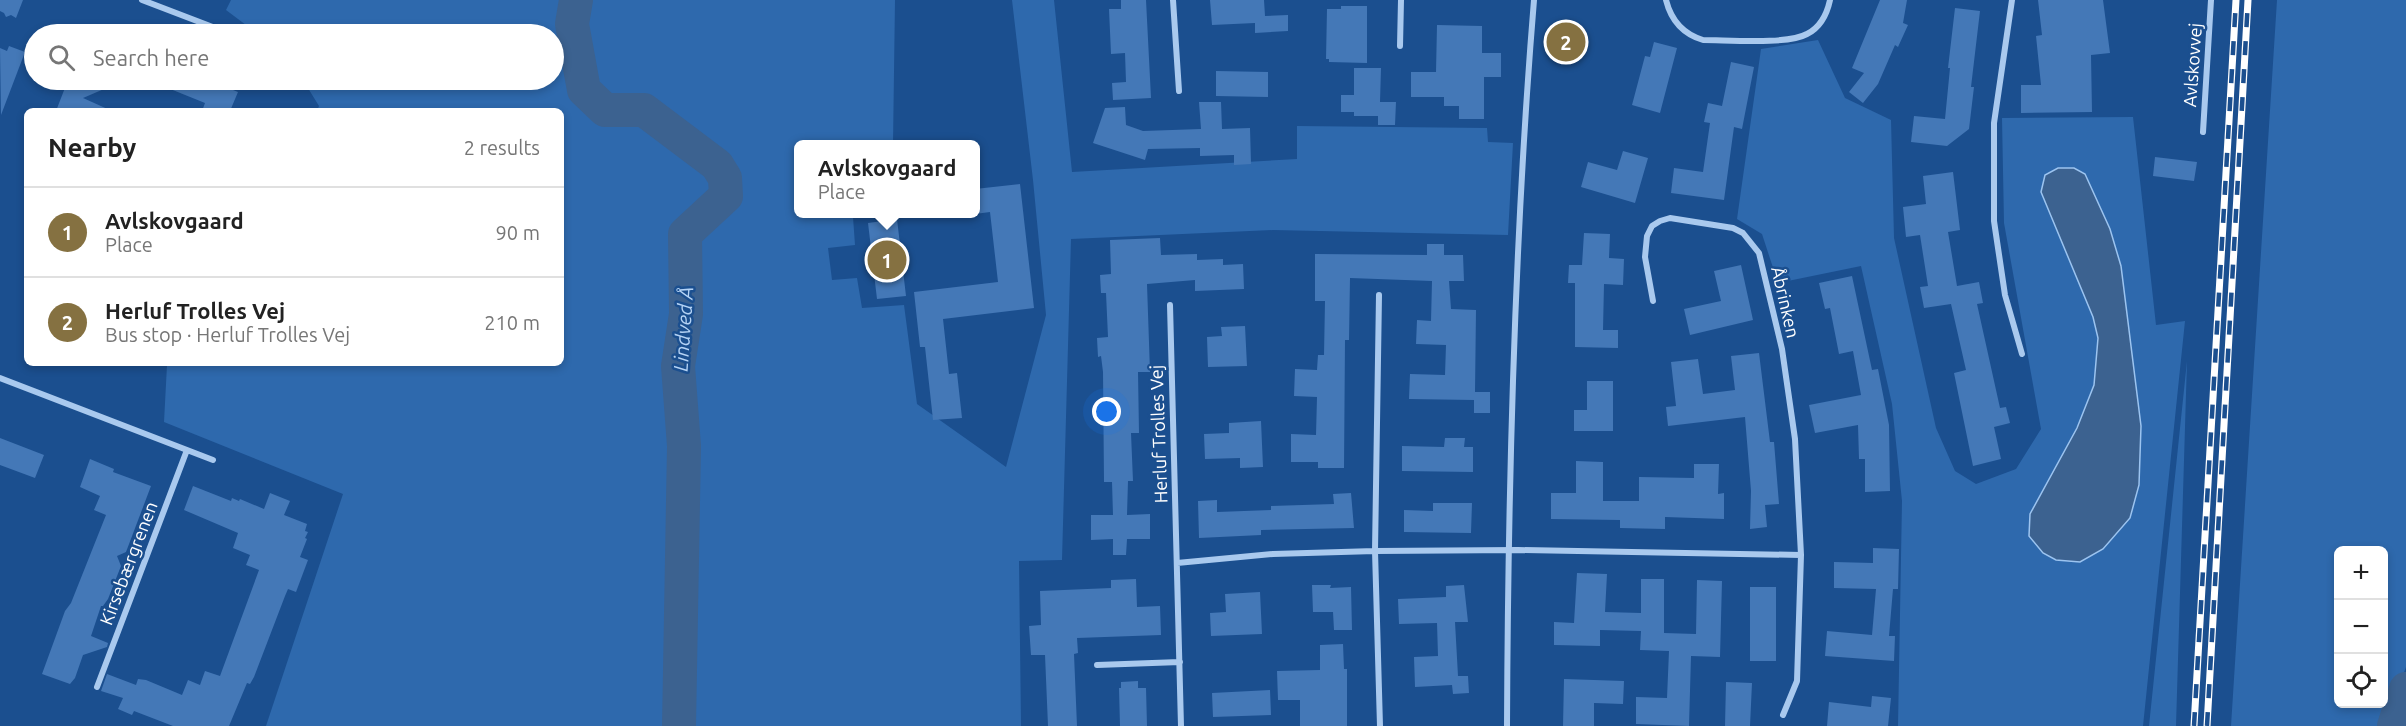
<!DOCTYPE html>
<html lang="en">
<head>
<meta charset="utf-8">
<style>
  :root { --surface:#fff; --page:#f6f6f6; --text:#222; --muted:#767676; --line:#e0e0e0; --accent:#857141 }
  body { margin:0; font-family:Ubuntu,sans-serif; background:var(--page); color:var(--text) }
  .controls { position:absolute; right:18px; bottom:18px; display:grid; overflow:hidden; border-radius:9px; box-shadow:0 3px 9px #0003 }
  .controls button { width:54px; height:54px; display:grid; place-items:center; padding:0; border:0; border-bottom:2px solid var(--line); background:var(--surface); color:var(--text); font:30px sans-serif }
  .you { position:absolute; left:1107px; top:412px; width:21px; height:21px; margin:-15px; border:4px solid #fff; border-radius:50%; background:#1a73e8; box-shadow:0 0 0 9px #1a73e833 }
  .badge { display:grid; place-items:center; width:39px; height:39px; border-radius:50%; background:var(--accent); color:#fff; font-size:20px; font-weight:700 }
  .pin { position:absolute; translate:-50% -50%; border:3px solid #fff; box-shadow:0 2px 6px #0006 }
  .popup { position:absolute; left:794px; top:140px; width:186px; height:78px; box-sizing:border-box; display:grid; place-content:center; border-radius:9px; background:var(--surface); filter:drop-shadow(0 2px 4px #0005); font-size:20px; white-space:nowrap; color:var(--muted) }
  .popup b { font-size:22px; color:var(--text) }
  .popup::after { content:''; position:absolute; left:50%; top:100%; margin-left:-12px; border:12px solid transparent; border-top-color:var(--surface) }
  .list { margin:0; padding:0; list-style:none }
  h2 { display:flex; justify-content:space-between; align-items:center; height:78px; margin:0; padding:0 24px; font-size:26px }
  h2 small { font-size:20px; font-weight:400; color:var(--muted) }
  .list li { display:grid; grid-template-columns:39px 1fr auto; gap:18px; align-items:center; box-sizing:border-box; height:90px; padding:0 24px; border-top:2px solid var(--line) }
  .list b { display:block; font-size:22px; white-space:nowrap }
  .list p { margin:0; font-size:20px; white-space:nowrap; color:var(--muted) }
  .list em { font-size:20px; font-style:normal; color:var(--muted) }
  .icon { flex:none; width:33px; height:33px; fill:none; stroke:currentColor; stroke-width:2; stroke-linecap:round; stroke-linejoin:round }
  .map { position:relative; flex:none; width:2406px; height:726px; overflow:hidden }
  .search { position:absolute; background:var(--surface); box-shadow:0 3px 9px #0003; left:24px; top:24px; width:540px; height:66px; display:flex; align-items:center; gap:15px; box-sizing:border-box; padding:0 21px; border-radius:33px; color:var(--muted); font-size:22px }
  .panel { position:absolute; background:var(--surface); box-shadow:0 3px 9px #0003; left:24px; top:108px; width:540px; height:258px; border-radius:9px }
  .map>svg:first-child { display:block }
  .green { fill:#2e69ad; fill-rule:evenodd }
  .water { fill:#3c6290; stroke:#9cc4f0; stroke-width:1.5 }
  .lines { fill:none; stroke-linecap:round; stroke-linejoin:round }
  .river { stroke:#3c6290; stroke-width:34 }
  .building { fill:#4478b7 }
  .minor { stroke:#a9c9ee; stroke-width:6 }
  .rail-casing { stroke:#fff; stroke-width:7 }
  .rail { stroke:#1b4f8f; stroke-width:4.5; stroke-dasharray:14; stroke-linecap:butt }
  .labels { text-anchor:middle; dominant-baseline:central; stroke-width:5; stroke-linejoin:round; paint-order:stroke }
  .street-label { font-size:18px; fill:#fff; stroke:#1b4f8f }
  .water-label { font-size:20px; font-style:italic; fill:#b5d3f5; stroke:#1b4f8f }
</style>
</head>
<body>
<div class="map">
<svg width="2406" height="726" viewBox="0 0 2406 726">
  <rect width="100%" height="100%" fill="#1b4f8f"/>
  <path class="green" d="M231,0H895L893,144H798V214H872L853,217L855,245L828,248L832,280L857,278L862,308L904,305L917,404L1006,467L1046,315L1033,180L1012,0H1054L1072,172L1297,159V126L1487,128L1488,142L1513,143L1508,235L1273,230L1071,239L1062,560L1019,561L1021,726H266L343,494L164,422L167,365L169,363H561V111H317L319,106L303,80H554V34H258L226,10Z
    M2277,0H2406V667L2385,726H2231ZM2338,550H2384V704H2338Z
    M1818,40L1845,98L1891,120L1894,238L1936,428L1955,471L1976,484L2016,469L2041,429L2004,223L2002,118L2133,117L2156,325L2185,321L2143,726H1898L1902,501L1892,404L1861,266L1778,283L1762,234L1737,219L1761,49Z
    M2187,361L2176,726H2149Z"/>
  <path class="water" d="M2058,168H2074L2085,174L2110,229L2121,266L2141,426L2139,485L2130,518L2103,549L2080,562L2056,560L2043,553L2029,536L2030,514L2077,428L2094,385L2098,338L2093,317L2041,192L2045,175Z"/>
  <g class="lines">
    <path class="river" d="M576,0L572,24L584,90L605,110H644L717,165L725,178L726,196L685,234L686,314L678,366L684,446L679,726
      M2394,726L2406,689"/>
  </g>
  <path class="building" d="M0,0H23L16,18L11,15L6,17L4,13L0,11Z
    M1121,0H1146L1151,98L1113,100L1112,83L1126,82L1125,53L1111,54L1109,9H1121Z
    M1210,0H1264L1265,16L1288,15V31L1255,33V23L1212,25Z
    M1880,0H1907L1903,23L1908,25L1898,47L1895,45L1878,84L1863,103L1849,92L1864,73L1852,68Z
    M2038,0H2103L2110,53L2091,55L2092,112L2021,113V85H2041L2036,36L2042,35Z
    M1341,6H1367V63L1329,62V59H1326L1327,9H1341Z
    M1955,8L1980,11L1971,87H1974L1969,129L1947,146L1911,142L1914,116L1945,119L1950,68H1948Z
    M1437,25L1482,26V53H1501V77H1484V119H1459V106H1444V97H1411V72H1436Z
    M1654,42L1677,48L1660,113L1632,105L1645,56L1650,57Z
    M9,46L25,52L1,115L0,48L7,51Z
    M1731,62L1754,67L1742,129L1734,127L1724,200L1671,193L1674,168L1703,172L1710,123L1704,122L1708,103L1722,106Z
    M1354,68H1381L1380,102H1396L1395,125H1378V116H1354V112H1341V95H1354Z
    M1216,71L1268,72V97L1216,96Z
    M68,80H125L83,98L112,111H56Z
    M148,80H208L238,92L230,111H202L205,103Z
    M1199,102H1221L1222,129L1250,128L1251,164L1234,165V155L1200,156V148L1148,149L1145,160L1093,143L1105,108L1125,107L1126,125L1143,131L1201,129Z
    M1623,151L1648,158L1635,203L1581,187L1588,162L1617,170Z
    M2155,157L2197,162L2194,181L2153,176Z
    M1953,172L1960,230L1948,232L1957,286L1979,282L1983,303L1977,304L2000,408L2006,407L2010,423L1994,427L2001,459L1973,466L1954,373L1966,370L1951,304L1924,308L1920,287L1928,286L1920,235L1906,237L1903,207L1926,204L1923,176Z
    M1020,184L1034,308L943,319L949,374L957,373L962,418L933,420L925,347H920L914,292L998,282L990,212L975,214V189Z
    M897,219L906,296L877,299L868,223Z
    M1584,233L1610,234L1609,258L1624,259L1623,285L1604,284L1603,330H1618V348L1575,347V283H1568L1569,265H1582Z
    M1160,238L1161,255L1197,254V260L1223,259V265L1243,264L1244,289L1195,291V280L1147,284L1150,372H1138L1139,433H1131L1133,481H1128L1127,515L1150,514V539H1127L1126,555H1113V539L1091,540V515H1113L1112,482H1104L1103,372L1101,356L1098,357L1097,338L1108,337L1106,293H1101L1100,275L1111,274L1110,240Z
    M1427,244H1444V255H1463L1464,281H1449L1451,309L1476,310L1475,392H1490V413H1474V400L1409,399L1410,374L1445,375L1446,345L1416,344L1417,320L1431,321L1432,281L1350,278L1349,340H1345L1344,468H1318V462H1291V434L1316,435L1317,397L1294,396L1295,369L1317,370L1318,355H1324L1325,301H1315V254L1427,255Z
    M1741,265L1753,320L1690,335L1684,309L1721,301L1714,271Z
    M1852,276L1872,370L1878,369L1889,425L1890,491L1865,492V459H1859L1858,425L1815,433L1809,405L1861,395L1853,351L1839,354L1830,308L1825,309L1819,283Z
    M1245,326L1247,366L1208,367L1207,337L1222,336L1221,327Z
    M1759,353L1770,442H1774L1779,504L1765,505L1767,527L1750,529L1751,491L1745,417L1668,426L1666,407L1676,406L1671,362L1698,359L1703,394L1735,390L1731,356Z
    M1587,381H1613V431H1574V410H1587Z
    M1261,421L1263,467L1240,468V458L1205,459L1204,434L1229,433V423Z
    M0,438L44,455L35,478L0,465Z
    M1445,438H1465L1464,447H1473V472L1402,471V446L1444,447Z
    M90,459L114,469L113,472L151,486L126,552L117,556L121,566L108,599L103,606H101L91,636L108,643L107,647L83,655L75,678L70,684L42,674L65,611L71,603L106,515L94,510L100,496L80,487Z
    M1576,461L1603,462V501H1639V477L1694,478V464H1719L1718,494L1724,493V519L1665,517V529L1620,528V520L1551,519V493H1576Z
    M193,486L231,501L232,498L239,501L240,499L264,509L270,493L290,501L284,515L307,524L305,531L308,532L305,538L307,539L300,557L308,560L296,592L288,589L285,596L254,677L250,684L247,683L229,726H173L134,711L132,715L118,709L123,698L101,691L107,674L136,685L138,679L146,680L182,695L188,680L200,685L205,671L220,676L259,570L246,565L250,555L233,548L238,533L184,510Z
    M1351,493L1354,528L1261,530V535L1199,538L1198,501L1217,500V512L1271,510V506L1334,504L1333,494Z
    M1433,503H1472L1471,533L1404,532V510L1433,511Z
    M1873,548L1899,549L1898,589H1893L1889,636H1895L1894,661L1825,656L1827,631L1872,635L1876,589L1834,588V562L1873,563Z
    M1577,573L1607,574L1605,612L1641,613V579H1664V633L1696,634L1697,580L1722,581L1720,657L1691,656L1689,726L1636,724V697L1667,698L1669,651L1640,650L1641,631L1600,630V646L1554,645V622L1574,623Z
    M1136,579L1137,607L1160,606L1161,635L1077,638L1078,653L1074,654L1077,726H1048L1045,655H1031L1029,626L1041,625L1040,591L1111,588V580Z
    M1312,585H1331L1330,588L1351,587L1352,630H1334L1333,612H1313Z
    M1464,585L1468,622H1455L1458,676H1468L1469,693L1453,694L1452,685L1415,687L1414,657L1438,656L1437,623L1399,624L1398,599L1446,597V586Z
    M1750,587H1776V661H1750Z
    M1260,592L1262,634L1211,636L1210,613L1226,612L1225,594Z
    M1343,644L1344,669H1347V726H1300V700H1278L1277,671L1320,670V645Z
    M1564,679L1624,681L1623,704L1594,703V726H1563Z
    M1138,681V688H1146L1147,726H1120L1119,688H1121V682Z
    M1726,682L1752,683L1750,726H1725Z
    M1270,690L1271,715L1213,717L1212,693Z
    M1872,696L1891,698L1888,726H1827L1829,702L1871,707Z"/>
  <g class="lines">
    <path class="minor" d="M142,0L231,34
      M1173,0L1179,91
      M1666,0C1671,20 1683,34 1703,40C1728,40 1787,45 1807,34C1821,27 1827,14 1830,0
      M2012,0L1994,123V221L2005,295L2022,354
      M1400,46L1401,0
      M2203,132L2211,0
      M1379,295L1375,551L1380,726
      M1653,301L1645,257L1647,236L1652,226L1660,221L1670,218L1733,228L1743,233L1759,253L1782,349L1795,439L1801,555L1797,681L1783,715
      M1170,305L1181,726
      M0,378L213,460
      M1177,563L1273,554L1375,551L1518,550L1801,555
      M1097,665L1180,662
      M97,687L187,450
      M1507,726C1508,484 1514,242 1534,0"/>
    <g class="rail-casing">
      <path id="rail" d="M2194,726L2236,0
        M2207,726L2248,0"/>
    </g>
    <use href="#rail" class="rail"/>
  </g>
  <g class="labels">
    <g class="street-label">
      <text transform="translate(2192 65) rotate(-86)">Avlskovvej</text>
      <text transform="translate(1786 302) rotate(77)">Åbrinken</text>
      <text transform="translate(1158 434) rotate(-92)">Herluf Trolles Vej</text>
      <text transform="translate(128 563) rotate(-69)">Kirsebærgrenen</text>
    </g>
    <g class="water-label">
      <text transform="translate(683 329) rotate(-86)">Lindved Å</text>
    </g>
  </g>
</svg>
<div class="controls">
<button>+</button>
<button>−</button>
<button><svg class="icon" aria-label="locate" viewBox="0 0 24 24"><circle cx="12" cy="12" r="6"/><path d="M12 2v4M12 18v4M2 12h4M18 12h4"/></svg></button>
</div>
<div class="you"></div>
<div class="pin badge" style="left:887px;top:260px">1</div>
<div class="popup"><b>Avlskovgaard</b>Place</div>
<div class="pin badge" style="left:1566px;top:42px">2</div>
<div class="search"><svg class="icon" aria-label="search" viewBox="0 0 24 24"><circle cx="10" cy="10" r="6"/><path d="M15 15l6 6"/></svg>Search here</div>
<section class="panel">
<h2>Nearby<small>2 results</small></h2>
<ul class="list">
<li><span class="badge">1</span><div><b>Avlskovgaard</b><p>Place</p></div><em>90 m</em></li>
<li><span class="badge">2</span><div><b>Herluf Trolles Vej</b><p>Bus stop · Herluf Trolles Vej</p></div><em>210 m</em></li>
</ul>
</section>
</div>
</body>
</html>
